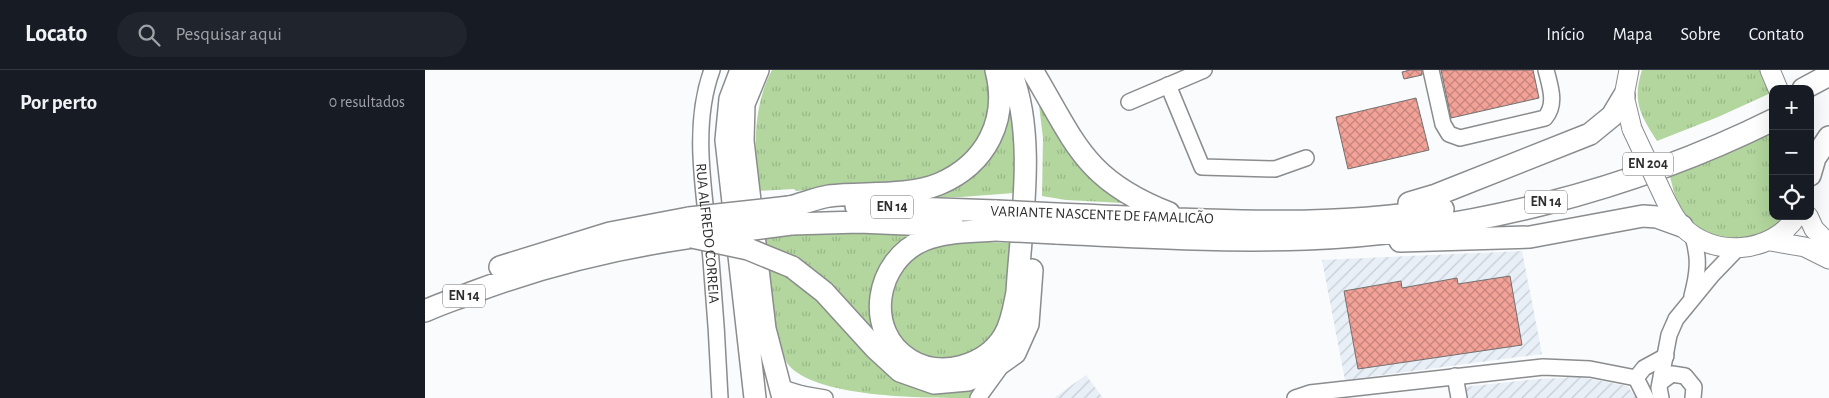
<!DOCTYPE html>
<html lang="pt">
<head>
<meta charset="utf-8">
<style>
  :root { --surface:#171b24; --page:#20242c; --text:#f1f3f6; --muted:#9ea1a6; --line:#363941 }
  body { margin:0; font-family:"Alegreya Sans",sans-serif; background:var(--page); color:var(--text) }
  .controls { position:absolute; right:15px; top:15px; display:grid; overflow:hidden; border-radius:10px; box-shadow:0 5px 20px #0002 }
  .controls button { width:45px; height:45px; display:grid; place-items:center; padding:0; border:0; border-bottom:1px solid var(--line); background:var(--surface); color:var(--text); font:25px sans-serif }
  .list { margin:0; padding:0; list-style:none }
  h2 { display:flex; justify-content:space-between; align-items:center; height:65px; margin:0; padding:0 20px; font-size:21px }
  h2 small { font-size:16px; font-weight:400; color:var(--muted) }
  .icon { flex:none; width:28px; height:28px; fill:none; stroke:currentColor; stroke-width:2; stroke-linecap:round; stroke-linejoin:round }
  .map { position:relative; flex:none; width:1404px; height:328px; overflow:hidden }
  header { display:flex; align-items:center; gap:30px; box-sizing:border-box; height:70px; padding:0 25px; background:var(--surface); border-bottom:1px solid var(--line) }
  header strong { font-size:24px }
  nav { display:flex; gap:28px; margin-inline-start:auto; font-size:18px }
  .search { width:350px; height:45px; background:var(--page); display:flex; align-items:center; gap:12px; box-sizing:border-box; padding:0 18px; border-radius:28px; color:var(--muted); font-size:19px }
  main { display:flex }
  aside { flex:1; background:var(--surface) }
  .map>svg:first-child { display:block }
  .industrial { fill:url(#industrial-furrows) }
  .grass { fill:url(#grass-tufts) }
  .building { fill:url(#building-cross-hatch); stroke:#737070 }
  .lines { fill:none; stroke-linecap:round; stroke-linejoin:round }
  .minor-casing { stroke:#8a8c8e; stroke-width:18 }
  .major-casing { stroke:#8a8c8e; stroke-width:21 }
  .highway-casing { stroke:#8a8c8e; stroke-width:24 }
  .minor { stroke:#fff; stroke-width:15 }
  .major { stroke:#fff; stroke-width:19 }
  .highway { stroke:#fff; stroke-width:21 }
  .major-bridge-casing { stroke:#8a8c8e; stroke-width:21; stroke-linecap:butt }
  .highway-bridge-casing { stroke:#8a8c8e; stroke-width:24; stroke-linecap:butt }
  .major-bridge { stroke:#fff; stroke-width:19 }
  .highway-bridge { stroke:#fff; stroke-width:21 }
  .labels { text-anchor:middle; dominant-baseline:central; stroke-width:4; stroke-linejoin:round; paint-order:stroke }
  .shield { fill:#fff; stroke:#6d6d6e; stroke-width:1 }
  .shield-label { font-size:14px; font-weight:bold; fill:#2f2f30 }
  .street-label { font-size:15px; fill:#2f2f30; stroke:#fff }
</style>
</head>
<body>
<header>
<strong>Locato</strong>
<div class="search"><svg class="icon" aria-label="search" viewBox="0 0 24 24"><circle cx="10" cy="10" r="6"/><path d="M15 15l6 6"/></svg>Pesquisar aqui</div>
<nav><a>Início</a><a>Mapa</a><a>Sobre</a><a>Contato</a></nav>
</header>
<main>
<aside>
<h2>Por perto<small>0 resultados</small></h2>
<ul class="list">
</ul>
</aside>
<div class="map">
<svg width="1404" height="328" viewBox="0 0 1404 328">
  <defs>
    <pattern id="industrial-furrows" width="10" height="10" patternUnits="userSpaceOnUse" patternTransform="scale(1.25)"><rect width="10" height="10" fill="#e8eff7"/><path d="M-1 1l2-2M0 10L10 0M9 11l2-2" fill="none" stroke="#c7cdd4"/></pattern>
    <pattern id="grass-tufts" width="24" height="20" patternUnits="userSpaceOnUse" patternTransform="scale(1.25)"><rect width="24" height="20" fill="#b2d69d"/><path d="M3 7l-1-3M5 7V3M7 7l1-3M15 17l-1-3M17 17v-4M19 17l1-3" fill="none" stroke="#99b888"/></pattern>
    <pattern id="building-cross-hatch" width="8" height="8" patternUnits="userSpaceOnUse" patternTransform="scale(1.25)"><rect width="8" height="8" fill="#f3a297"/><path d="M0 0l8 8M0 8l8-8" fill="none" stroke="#c5847c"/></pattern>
  </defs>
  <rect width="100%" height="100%" fill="#f9fbfd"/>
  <path class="industrial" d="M1097,181L1117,284L920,310L897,190Z
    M661,305L678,328H629Z
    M1145,305L1202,316L1212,328H1028L1038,317L1114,309L1141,308Z"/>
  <path class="grass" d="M347,0H561L567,38L561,58L544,81L527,97L506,106L475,112L371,121L369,119L332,121C330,80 327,37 347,0Z
    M1217,0H1339L1348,22L1293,47L1232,71C1215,45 1207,31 1217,0Z
    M580,10L589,39L591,119L589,123L536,127H451L546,102Z
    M614,35L618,37C639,74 658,110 697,129L698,133L641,130L617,126L618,68Z
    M1348,60V146H1362C1357,151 1351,158 1345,162C1317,178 1272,169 1256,141C1250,130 1248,116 1244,104Z
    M507,162L469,181L456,271L405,218L365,184L336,172V165Z
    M561,170L562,172L587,173C584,201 586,237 571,262C561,279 547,286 528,288C493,292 469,275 466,239C465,233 463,226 464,220C467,201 500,176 519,173C532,170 547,171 561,170Z
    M341,196L357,201L508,322L524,323L551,319L546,328C499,328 387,328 362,293C347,263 345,227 341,196Z"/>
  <path class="building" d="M985,0H997V5L979,9L977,2Z
    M1016,0H1108L1114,28L1026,48Z
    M991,28L1004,80L923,99L911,47Z
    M1085,206L1097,275L933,299L919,221L976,211L977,218L1032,208L1033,214Z"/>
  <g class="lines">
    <g class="minor-casing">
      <g id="minor">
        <path id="s1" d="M287,0C265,60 281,129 286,190C290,236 293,282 295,328"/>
        <path d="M1006,0L1018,54L1024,64L1035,68L1120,48C1132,34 1125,16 1121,0"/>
        <path d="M743,15L777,97L850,99L881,88"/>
        <path d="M704,32L779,0"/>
        <path d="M1267,226C1273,203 1275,187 1267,164"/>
        <path d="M1030,306L1034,328"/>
        <path d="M1211,308L1219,298L1241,286"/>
        <path d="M1211,308L1221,328"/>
        <path d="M1236,312L1247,304L1260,306L1269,317L1268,328"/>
        <path d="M354,317L377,324L380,328"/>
        <path d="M377,324L400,328"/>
        <path d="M553,328L574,299"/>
        <path d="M870,328L885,323L1118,297L1165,299L1211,308"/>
        <path d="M1236,328L1234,318L1244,265L1251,249L1287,205L1313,178"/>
      </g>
    </g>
    <g class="major-casing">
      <path id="major" d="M1204,0L1199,26L1207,59
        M1345,0L1353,19
        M1240,129C1245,138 1249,148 1256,155C1287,189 1347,184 1372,146
        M1383,146L1389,159L1404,174
        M1345,171L1380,177L1404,189"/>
    </g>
    <g class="highway-casing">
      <path id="highway" d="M316,0L305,29L301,70L330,328
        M333,0L319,34L318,71L340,259L358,328
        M607,0C650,72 659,110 744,143
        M1378,19L1404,5
        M1385,105L1390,88L1404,67
        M984,133L1011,125L1165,64L1187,46L1199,26
        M431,136L571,141
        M364,137C377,134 391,128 404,126C438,122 482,127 514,114C561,94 584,50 571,0
        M632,144C759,149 891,160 1018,139
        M366,154L434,152L528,156
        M570,160C547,162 521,161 499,170C450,190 438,262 485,290C516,309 561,296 579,266C587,253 589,237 592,222C596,154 612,63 585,0
        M631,163C714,167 798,172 881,169C1039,163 1207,120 1348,50
        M975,171L1105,167L1218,146L1232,147L1257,156
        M75,197L185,163L264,148
        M367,197L399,222L450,278L475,301L509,313L543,310L562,303L590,283L603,254L607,200
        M0,241C15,234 31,229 46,223C117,196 191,178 267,167"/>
    </g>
    <use href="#minor" class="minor"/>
    <use href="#major" class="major"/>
    <use href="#highway" class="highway"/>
    <g class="major-bridge-casing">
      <path id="major-bridge" d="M1207,59L1240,129"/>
    </g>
    <g class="highway-bridge-casing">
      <path id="highway-bridge" d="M571,141L632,144
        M264,148L364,137
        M570,160L631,163
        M282,165L366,154
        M267,167L323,179L367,197"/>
    </g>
    <use href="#major-bridge" class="major-bridge"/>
    <use href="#highway-bridge" class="highway-bridge"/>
  </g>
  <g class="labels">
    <g class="shield">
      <rect x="1198" y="82.5" width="50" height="23" rx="4"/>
      <rect x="1100" y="120.5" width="42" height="23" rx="4"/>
      <rect x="446" y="125.5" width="42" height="23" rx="4"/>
      <rect x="18" y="214.5" width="42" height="23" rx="4"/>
    </g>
    <g class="shield-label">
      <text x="1223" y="94">EN 204</text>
      <text x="1121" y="132">EN 14</text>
      <text x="467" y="137">EN 14</text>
      <text x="39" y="226">EN 14</text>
    </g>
    <g class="street-label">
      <text transform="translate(677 145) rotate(2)">VARIANTE NASCENTE DE FAMALICÃO</text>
      <text stroke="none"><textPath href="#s1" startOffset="165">RUA ALFREDO CORREIA</textPath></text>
    </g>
  </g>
</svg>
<div class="controls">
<button>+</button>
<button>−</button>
<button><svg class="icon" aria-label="locate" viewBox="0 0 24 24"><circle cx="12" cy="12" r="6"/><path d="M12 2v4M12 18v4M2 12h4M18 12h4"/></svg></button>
</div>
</div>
</main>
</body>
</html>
